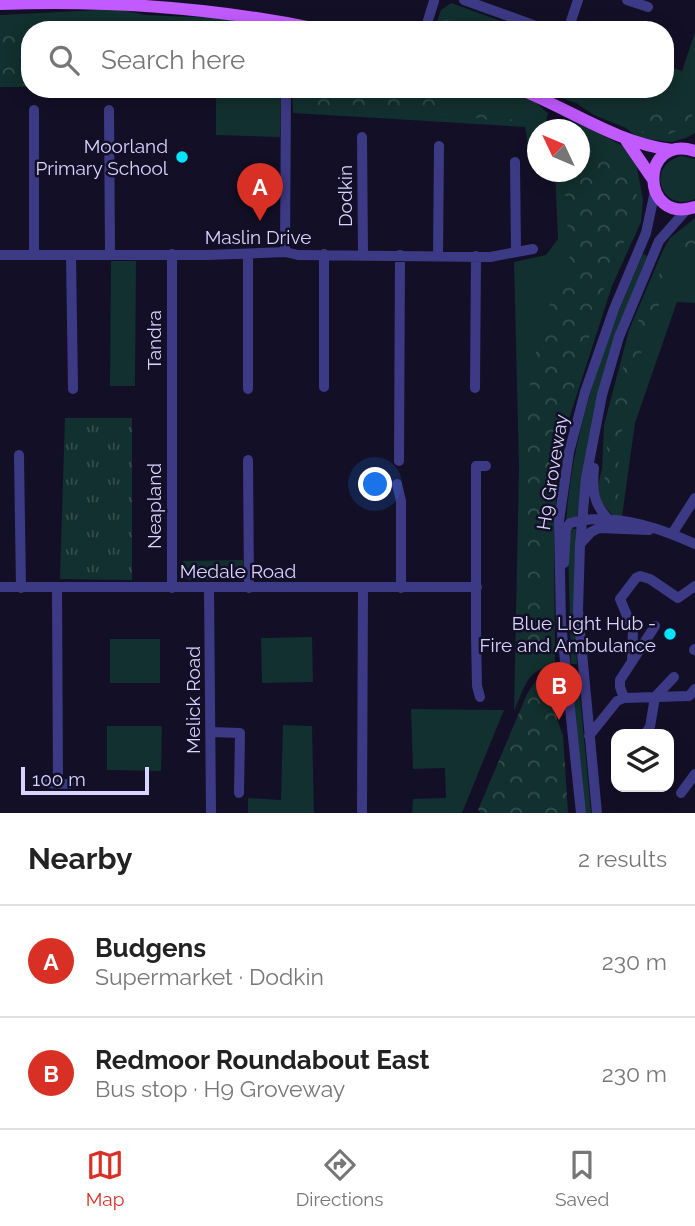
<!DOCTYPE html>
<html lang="en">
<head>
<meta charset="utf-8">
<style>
  :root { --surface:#fff; --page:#f2f2f2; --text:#222; --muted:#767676; --line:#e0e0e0; --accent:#d93025 }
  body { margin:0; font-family:Raleway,sans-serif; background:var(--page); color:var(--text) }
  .controls { position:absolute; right:21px; bottom:21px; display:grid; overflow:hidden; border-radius:14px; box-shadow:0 4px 18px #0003 }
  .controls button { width:63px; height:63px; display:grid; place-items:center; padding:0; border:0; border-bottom:2px solid var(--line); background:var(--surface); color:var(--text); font:35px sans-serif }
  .compass { position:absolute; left:527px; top:119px; width:63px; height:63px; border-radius:50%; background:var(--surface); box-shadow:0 4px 18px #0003; rotate:314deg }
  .scale { position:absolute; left:21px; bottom:18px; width:128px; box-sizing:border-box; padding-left:7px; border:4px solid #d9d4ff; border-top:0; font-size:19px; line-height:24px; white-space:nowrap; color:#d9d4ff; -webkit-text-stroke:5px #130f26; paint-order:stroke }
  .you { position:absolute; left:376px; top:485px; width:24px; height:24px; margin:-18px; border:5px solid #fff; border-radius:50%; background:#1a73e8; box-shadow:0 0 0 10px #1a73e833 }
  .badge { display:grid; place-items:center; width:46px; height:46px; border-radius:50%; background:var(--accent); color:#fff; font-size:23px; font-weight:700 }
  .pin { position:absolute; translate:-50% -58px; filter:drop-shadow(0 2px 4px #0008) }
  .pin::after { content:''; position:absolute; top:37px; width:24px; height:21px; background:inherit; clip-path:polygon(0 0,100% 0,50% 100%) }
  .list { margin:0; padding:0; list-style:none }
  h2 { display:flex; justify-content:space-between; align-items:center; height:91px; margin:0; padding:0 28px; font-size:30px }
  h2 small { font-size:23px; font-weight:400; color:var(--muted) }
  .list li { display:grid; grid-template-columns:46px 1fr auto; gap:21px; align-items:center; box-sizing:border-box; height:112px; padding:0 28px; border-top:2px solid var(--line) }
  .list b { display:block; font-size:26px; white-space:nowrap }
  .list p { margin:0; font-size:23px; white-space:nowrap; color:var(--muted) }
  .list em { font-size:23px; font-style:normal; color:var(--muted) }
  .icon { flex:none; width:38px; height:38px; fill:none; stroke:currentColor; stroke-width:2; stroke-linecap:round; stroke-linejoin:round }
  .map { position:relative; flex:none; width:695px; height:813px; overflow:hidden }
  .search { position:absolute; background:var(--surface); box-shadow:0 4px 18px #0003; left:21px; right:21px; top:21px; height:77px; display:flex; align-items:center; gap:18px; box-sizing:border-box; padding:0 24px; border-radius:28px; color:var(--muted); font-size:26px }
  .sheet { height:315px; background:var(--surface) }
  nav { display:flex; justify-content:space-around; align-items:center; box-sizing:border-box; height:98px; border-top:2px solid var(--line); background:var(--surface); font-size:19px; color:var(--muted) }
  nav a { display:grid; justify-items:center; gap:4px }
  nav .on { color:var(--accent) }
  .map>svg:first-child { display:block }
  .grass { fill:#12302f }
  .forest { fill:url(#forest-crowns) }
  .park { fill:url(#park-tufts) }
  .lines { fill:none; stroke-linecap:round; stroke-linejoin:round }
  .minor { stroke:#3d3a85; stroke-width:10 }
  .major { stroke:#c25bff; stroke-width:12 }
  .poi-dot { fill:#00e5ff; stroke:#130f26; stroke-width:2.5 }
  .labels { text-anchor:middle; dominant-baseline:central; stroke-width:5; stroke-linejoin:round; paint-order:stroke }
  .poi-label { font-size:19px; fill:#d9d4ff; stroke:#130f26; text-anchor:end }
  .street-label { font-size:19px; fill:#d9d4ff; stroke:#130f26 }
</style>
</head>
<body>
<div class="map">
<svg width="695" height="813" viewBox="0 0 695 813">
  <defs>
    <pattern id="forest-crowns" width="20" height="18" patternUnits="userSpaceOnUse" patternTransform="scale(1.75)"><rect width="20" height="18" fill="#12302f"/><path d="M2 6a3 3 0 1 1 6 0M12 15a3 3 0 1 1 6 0" fill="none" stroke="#344d4e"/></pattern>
    <pattern id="park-tufts" width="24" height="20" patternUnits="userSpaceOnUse" patternTransform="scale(1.75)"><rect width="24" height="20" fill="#12302f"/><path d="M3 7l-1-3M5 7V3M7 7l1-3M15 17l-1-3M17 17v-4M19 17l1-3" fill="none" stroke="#344d4e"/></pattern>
  </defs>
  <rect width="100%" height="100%" fill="#130f26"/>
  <path class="grass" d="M451,3L526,30H434L441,10Z
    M119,9L145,15L218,18L272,26L275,30H30V87H0V15Z
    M695,32V133L686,138L671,142L638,138L626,128L594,115L576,103L536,89H665V79L671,80L673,68L682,71Z
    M216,89H281L280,137L216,135Z
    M292,89H502L535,102L548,113L546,122L562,129L567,121L589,128L623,146L636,162L643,200L641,222L612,286L559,450L554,535L555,666C526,668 525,688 514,711L519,468L514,262L546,255L558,239L555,172H580V130H538L537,152L529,151L525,127L293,113Z
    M681,156L695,159V199C662,214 644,166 681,156Z
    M695,218V303L677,302L635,423L622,517L612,515L601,502L598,486L602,468L604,425L629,330L663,250L670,238Z
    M643,254L647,256L610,351L585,459L577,516L566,524C572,429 605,340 643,254Z
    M111,261H136L135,386H110Z
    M572,529H576L574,576L577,664H571L568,547Z
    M243,560V574L238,579L190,580L183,577V561Z
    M312,637L313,682L262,683L261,638Z
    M110,639H160V683H110Z
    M578,675L591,813H584L571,676Z
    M411,709L504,710L462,813H412L413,799L446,798L445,768L413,769Z
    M283,725L312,726L314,813H248V798L281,800Z
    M107,726H162L161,771L107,770Z"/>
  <path class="forest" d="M454,12L505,30H442V22Z
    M22,31L30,32V85H0V41L3,35Z
    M301,89H388L497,115L541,129L538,130L537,142L535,141L534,128C459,111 379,110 302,106Z
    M677,106L691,109L693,120L671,134L642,133L637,111Z
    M580,146L608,159H624L635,179L638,206L633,225L616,257L605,285L546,479L543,654L524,665L527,528L524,420L536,352L550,304L570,266L564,172H580Z
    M695,228V258L683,257L666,251L688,229Z
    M663,266L675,267C642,341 611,428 619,511L607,504L603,496L609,423L631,336Z
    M552,677L555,713L563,736L568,813H481L478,810L527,694L537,679Z"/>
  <path class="park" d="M65,418H132V580L60,579Z"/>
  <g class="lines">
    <path class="minor" d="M464,0L547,30
      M627,0L648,7
      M425,30L434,1
      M568,30L578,0
      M34,110V254
      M109,110L110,254
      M362,137L363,254
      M515,162L516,252
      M285,252L286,89
      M172,254V588
      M0,255H208L285,252L298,255L490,257L533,249
      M71,255L73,389
      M438,255L439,146
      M324,387V254
      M475,388L476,256
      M248,389V254
      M19,455L21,588
      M248,460L249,588
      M399,461L400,255
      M594,468C592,489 593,504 609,520
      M397,484L401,501V588
      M672,534L695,498
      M580,544L591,532L599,528L649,530
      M564,563L566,529L570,523C611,511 658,527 695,544
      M0,587H477
      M57,587L58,783
      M209,588L211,813
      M694,650L695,649
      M632,660L633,630L620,599L636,578L640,576L650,579L678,598L695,586
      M480,697L477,686L476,637V466H486
      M624,698L620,687V680L655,626
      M211,732L240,733L239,793
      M645,734L650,727L655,697L674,677
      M589,736L617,701L624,698L689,696L695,689
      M46,783L69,784
      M681,793L695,774
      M362,813L363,587
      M581,813L561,623L559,521L569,452L585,392L614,309L646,233L655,191
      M597,813L578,610L580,544L586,478L602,395L619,337L659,241L687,209"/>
    <path class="major" d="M0,4C109,0 217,8 323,30
      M519,89C570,109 616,143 672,150
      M626,140L652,178
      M695,151C639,133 640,225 695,207"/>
  </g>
  <g class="poi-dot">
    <circle cx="182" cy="157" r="7"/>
    <circle cx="670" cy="634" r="7"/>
  </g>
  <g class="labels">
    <g class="poi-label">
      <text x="168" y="146">Moorland<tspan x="168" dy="22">Primary School</tspan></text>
      <text x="656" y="623">Blue Light Hub -<tspan x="656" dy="22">Fire and Ambulance</tspan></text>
    </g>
    <g class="street-label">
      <text transform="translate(345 196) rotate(-90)">Dodkin</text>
      <text x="258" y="237">Maslin Drive</text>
      <text transform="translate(154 340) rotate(-90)">Tandra</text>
      <text transform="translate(552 472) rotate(-81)">H9 Groveway</text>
      <text transform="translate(154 506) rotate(-90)">Neapland</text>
      <text x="238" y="571">Medale Road</text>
      <text transform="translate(193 700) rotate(-90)">Melick Road</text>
    </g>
  </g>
</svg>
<div class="controls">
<button><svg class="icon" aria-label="layers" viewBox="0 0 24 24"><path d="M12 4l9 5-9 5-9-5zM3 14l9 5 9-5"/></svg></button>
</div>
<svg class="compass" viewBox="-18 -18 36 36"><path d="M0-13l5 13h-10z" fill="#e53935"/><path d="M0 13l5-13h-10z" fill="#767676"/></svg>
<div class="scale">100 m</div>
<div class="you"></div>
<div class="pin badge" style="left:260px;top:221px">A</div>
<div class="pin badge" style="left:559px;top:720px">B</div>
<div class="search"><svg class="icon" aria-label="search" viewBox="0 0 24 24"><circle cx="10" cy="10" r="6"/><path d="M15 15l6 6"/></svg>Search here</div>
</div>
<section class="sheet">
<h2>Nearby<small>2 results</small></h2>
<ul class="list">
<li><span class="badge">A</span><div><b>Budgens</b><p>Supermarket · Dodkin</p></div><em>230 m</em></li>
<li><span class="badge">B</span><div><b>Redmoor Roundabout East</b><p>Bus stop · H9 Groveway</p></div><em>230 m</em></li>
</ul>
</section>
<nav>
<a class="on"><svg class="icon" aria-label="map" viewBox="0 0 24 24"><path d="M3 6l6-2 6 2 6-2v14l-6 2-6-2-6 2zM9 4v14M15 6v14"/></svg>Map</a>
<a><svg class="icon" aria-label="directions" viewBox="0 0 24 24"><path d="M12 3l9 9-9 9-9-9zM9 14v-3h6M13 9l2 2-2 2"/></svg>Directions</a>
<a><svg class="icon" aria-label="saved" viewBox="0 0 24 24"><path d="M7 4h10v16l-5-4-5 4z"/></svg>Saved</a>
</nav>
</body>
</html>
